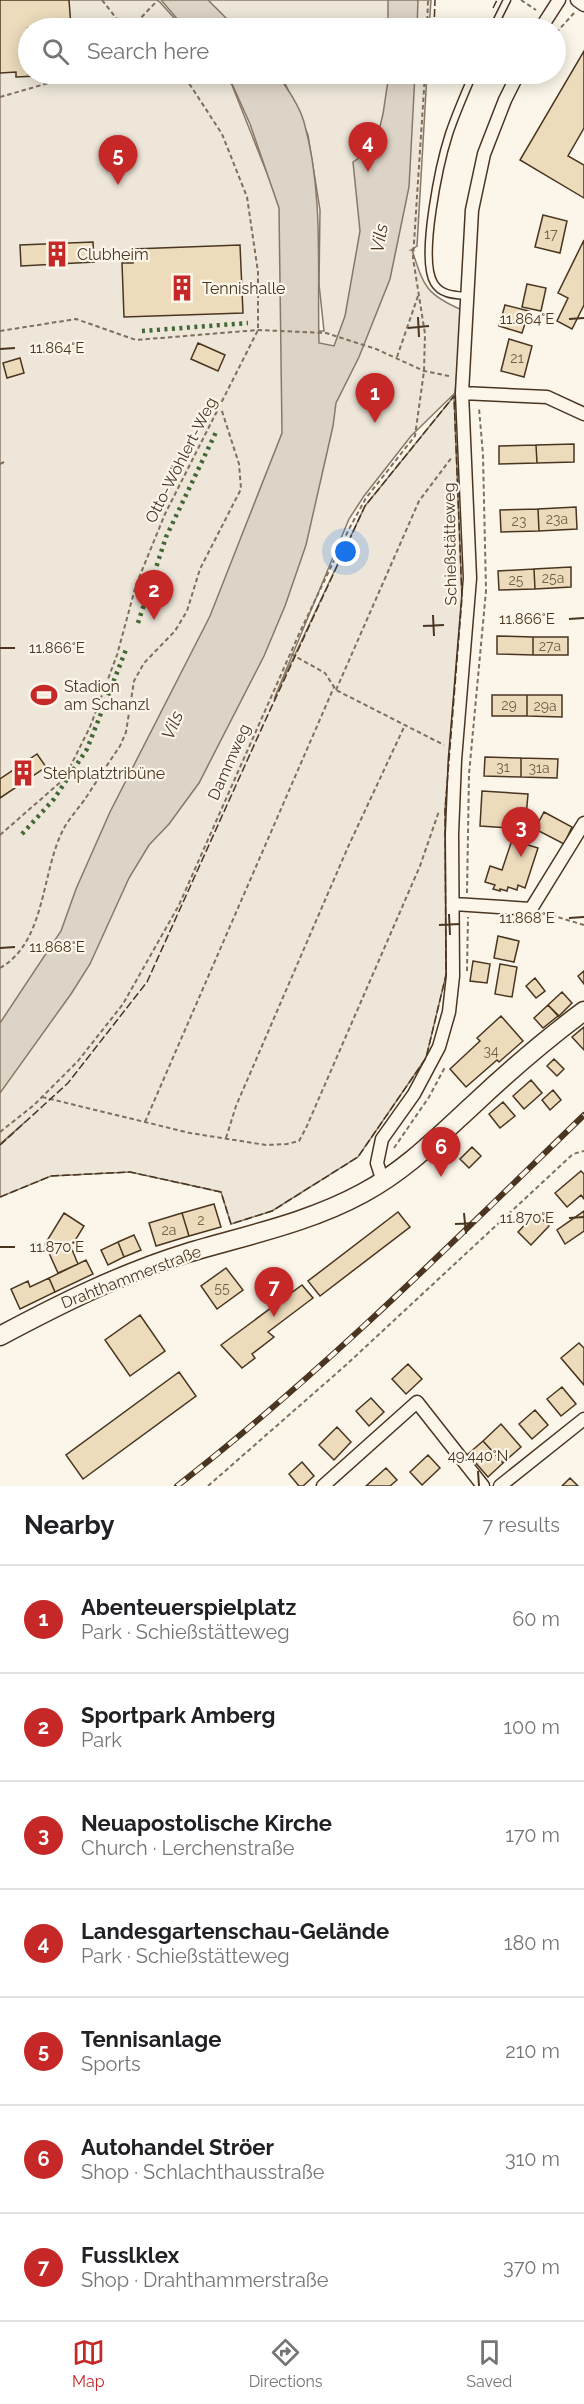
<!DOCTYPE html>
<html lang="en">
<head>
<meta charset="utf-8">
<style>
  :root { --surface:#fff; --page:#f2f2f2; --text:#202124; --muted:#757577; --line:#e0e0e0; --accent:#c62828 }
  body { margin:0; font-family:Raleway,sans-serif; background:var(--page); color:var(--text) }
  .you { position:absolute; left:346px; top:552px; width:21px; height:21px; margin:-15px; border:4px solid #fff; border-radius:50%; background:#1a73e8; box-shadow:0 0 0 9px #1a73e833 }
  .badge { display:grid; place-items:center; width:39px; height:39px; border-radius:50%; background:var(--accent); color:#fff; font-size:20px; font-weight:700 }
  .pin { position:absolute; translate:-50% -50px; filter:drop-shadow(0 2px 3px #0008) }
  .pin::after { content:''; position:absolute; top:32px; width:21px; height:18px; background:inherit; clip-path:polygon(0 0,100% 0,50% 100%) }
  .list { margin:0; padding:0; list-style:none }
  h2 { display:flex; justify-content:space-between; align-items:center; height:78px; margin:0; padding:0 24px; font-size:26px }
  h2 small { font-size:20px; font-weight:400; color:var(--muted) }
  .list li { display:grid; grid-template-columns:39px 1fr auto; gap:18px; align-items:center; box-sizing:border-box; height:108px; padding:0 24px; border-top:2px solid var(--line) }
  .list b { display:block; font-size:22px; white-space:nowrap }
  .list p { margin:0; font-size:20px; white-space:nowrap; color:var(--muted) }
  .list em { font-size:20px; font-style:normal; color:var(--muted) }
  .icon { flex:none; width:33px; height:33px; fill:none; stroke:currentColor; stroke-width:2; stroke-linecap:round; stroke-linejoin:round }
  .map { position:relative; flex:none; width:584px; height:1486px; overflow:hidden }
  .search { position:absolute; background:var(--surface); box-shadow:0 3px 15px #0003; left:18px; right:18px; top:18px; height:66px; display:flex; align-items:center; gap:15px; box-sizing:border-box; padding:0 21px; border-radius:33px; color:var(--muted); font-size:22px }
  .sheet { height:834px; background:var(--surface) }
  nav { display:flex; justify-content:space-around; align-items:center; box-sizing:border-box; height:84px; border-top:2px solid var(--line); background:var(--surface); font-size:16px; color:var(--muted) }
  nav a { display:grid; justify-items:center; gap:3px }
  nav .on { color:var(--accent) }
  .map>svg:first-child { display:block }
  .green { fill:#ede6d9; stroke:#887966; stroke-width:1.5 }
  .water { fill:#dcd4c6; stroke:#887966; stroke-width:1.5 }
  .building { fill:#ecdcbc; stroke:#4a3520; stroke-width:1.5 }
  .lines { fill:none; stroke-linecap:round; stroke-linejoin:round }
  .service-casing { stroke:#4a3520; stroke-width:9 }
  .minor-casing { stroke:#4a3520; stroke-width:15 }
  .secondary-casing { stroke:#4a3520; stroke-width:21 }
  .path { stroke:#7f6f5c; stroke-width:2; stroke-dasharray:4.5 3; stroke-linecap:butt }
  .service { stroke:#fbf6e9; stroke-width:6 }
  .minor { stroke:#fbf6e9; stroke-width:12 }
  .secondary { stroke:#fbf6e9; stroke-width:18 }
  .rail-casing { stroke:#4a3520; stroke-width:6 }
  .rail { stroke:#fbf6e9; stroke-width:4; stroke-dasharray:11; stroke-linecap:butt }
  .hedge { stroke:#436837; stroke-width:4.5; stroke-dasharray:3 4.5; stroke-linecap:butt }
  .fence { stroke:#4a3520; stroke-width:1.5; stroke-dasharray:8 3; stroke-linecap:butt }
  .ticks { fill:none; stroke:#4a3520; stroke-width:2 }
  .labels { text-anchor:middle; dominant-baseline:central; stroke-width:4.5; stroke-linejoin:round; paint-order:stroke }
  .number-label { font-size:14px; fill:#725f47 }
  .poi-label { font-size:16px; fill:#4a3520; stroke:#fbf6e9; text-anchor:start }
  .street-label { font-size:16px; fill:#4a3520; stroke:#fbf6e9 }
  .water-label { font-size:18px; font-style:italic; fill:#4a3520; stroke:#fbf6e9 }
  .ticks-label { font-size:15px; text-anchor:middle; fill:#4a3520; stroke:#fbf6e9; stroke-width:4.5; stroke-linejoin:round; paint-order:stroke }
</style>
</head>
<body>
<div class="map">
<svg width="584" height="1486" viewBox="0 0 584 1486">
  <rect width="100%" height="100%" fill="#fbf6e9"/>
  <path class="green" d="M0,0H158L183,28H28V74H222L232,85L280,206L282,331H324L319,284L320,210L308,135L281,74H427L417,246L411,250H412C424,286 425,294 462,310L455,393L411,436L364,496L349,519L274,699L365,506L454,396L462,598L445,810L446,975L426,1058L358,1157L272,1211L231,1224L221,1192L130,1172L51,1176L0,1197V1145L25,1122L0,1144Z
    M206,0H431L429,28H235Z"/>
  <path class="water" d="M161,0H208L236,28H185Z
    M388,0H418L417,28H388Z
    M223,74H277C287,88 299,105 304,122C324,194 317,269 319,343L334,346L345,316L360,231L353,162L375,147L383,114L389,74H415L409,187L390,279L359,357L336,403L333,426L306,545L285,606L264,656L199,783L169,824L149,845L129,878L90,964L71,994L0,1093V1023L61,931L76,889L110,812L210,616L282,433L279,208L250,124L232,84Z"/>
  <path class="building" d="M0,0H69L71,27L28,28V74H36V76L16,77V72L0,73Z
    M584,51V128L568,156L584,165V198L520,160Z
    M543,215L567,221L560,253L535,247Z
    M584,240V305L572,329L557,321L568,298L558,293Z
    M93,242L94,262L21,266L20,245Z
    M240,245L243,313L124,317L122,263H133V249Z
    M527,284L546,288L541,311L522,307Z
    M505,305L529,311L522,333L499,326Z
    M509,339L532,346L524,377L501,371Z
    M198,343L225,355L218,371L191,359Z
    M20,358L24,373L7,378L3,363Z
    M574,444V462L537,463L536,445Z
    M536,445L537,463L499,464V446Z
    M576,507L577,529L539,531L538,509Z
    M538,509L539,531L501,532L500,510Z
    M571,567V587L535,589L534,569Z
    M534,569L535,589L499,590L498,571Z
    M497,636L533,637V655L497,654Z
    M533,637H568V655H533Z
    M492,695H527V716H492Z
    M527,695H562V717L527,716Z
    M37,754L46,767L0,798V779Z
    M485,757L521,758V777L484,776Z
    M521,758L558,759L557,778L521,777Z
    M482,791L528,794L525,829L480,826Z
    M544,812L572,827L564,844L535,829Z
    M512,840L538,848L525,888L518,885L517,890L508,887L507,891L500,889V891L493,889L495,885L485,882L490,866L502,870Z
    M498,936L519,941L514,962L494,958Z
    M473,961L490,964L487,983L470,981Z
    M500,964L517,967L512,997L495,994Z
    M584,971V984L578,976Z
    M535,978L545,991L536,998L526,986Z
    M562,992L572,1003L559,1016L548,1005Z
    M548,1005L558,1016L543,1028L534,1018Z
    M501,1016L523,1041L499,1062L497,1060L466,1087L450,1069L480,1041L477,1038Z
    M584,1027V1050L572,1037Z
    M554,1059L564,1069L557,1076L547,1066Z
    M531,1080L542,1093L524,1109L513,1096Z
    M553,1090L561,1100L550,1110L542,1100Z
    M503,1102L515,1116L500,1128L489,1114Z
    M472,1147L481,1156L469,1168L460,1159Z
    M581,1171L584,1174V1199L581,1195L567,1207L555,1193Z
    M214,1204L221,1227L189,1236L182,1213Z
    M584,1211V1231L565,1244L557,1230Z
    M398,1212L410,1227L320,1296L308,1281Z
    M64,1213L84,1226L71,1247L78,1264L58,1273L45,1244Z
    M182,1213L189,1236L156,1246L149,1223Z
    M536,1213L549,1226L531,1245L518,1232Z
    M134,1235L141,1250L124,1257L118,1242Z
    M118,1242L124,1257L108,1265L101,1250Z
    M86,1260L93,1274L55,1292L49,1278Z
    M226,1268L243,1290L217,1309L201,1286Z
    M49,1278L55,1292L20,1309L11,1289L28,1281L30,1287Z
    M302,1285L313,1298L268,1332L274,1337L252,1354L255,1358L242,1368L221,1345Z
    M140,1315L165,1351L130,1376L105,1340Z
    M579,1343L584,1348V1385L561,1358Z
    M408,1364L422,1379L406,1394L392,1379Z
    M179,1372L196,1396L83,1479L66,1455Z
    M562,1387L576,1404L561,1416L547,1399Z
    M371,1398L384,1412L369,1426L356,1411Z
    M535,1410L548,1425L532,1439L519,1424Z
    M501,1424L521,1447L503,1463L483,1441Z
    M337,1427L351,1442L334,1460L319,1445Z
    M483,1441L503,1463L488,1477L468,1454Z
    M428,1455L440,1468L422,1485L410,1472Z
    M302,1462L314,1476L303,1486H299L289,1474Z
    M386,1468L397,1480L390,1486H366Z
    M570,1478L578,1486H562Z"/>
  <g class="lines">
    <g class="service-casing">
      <path id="service" d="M493,28L507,0
        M467,296C455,295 441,295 434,283C419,258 440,162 449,134C456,113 465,93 473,74"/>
    </g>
    <g class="minor-casing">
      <path id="minor" d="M577,0L584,5
        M541,28L559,0
        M462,393L547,397L584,414
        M454,904L531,909L584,823
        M383,1182L377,1163L382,1139L414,1094L439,1047L449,1012L453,976L452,834L455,760L470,578L462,393L472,210L484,154L505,100L518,74
        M323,1486L417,1402L483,1486
        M500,1486L584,1419"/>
    </g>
    <g class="secondary-casing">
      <path id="secondary" d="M0,1336C60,1304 122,1273 187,1253C247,1235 308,1223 363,1193C406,1170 438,1137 473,1105C508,1072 545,1040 584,1011"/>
    </g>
    <path class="path" d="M102,0L124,28
      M521,0L536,10
      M131,28L158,0
      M427,28L428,0
      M556,33L574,13
      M0,97L52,82L67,74
      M0,331L76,319L136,340L258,330L326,333L376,349L424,371L449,376
      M397,357L418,296
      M0,464L6,461
      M291,654L325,673L336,690L444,745
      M336,690L419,501L452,457
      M0,835L64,779L90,727L117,655L136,585L165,514L258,330V272L247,197L222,134L183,74
      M467,893L469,774L486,591L483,455L479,408
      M544,913L584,925
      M0,968C46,942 41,873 63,830C69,818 80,807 87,796C98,779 109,762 120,746L126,732L134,681L144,663L175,631L187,611L200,569L241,489L239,464L221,408
      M467,971L468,917
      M42,1097L190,1133L266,1145L287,1144L299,1141L306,1128L420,866L439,811
      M145,1122L334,687
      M0,1132L34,1105L78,1061L123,1004L179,905L299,634L349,529L366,498L415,436L424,371L425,334L413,258L425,74
      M226,1138L236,1106L348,847L405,725
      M394,1148L429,1097L445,1067
      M208,1486L346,1365L573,1154L584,1151"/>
    <use href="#service" class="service"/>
    <use href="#minor" class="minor"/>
    <use href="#secondary" class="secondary"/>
    <g class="rail-casing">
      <path id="rail" d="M177,1486C322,1373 452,1243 584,1115"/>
    </g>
    <use href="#rail" class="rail"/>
    <path class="hedge" d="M142,331L248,323
      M138,623L166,537L217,430
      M22,834L54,799L87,749L127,647"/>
    <path class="fence" d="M493,8L497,0
      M434,28L435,0
      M485,28L489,19
      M0,1145L68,1083L147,982L265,721L365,506L454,396L462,598L445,810L446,975L426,1058L358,1157L272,1211L231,1224L221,1192L130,1172L51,1176L0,1197"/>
  </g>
  <path class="ticks" d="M418,317L419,337M569,319L584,318M408,328L429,326M0,349L15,348M433,615L434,636M569,619L584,618M423,626L444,625M0,648H15M449,914L450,935M569,918L584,917M439,925L460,924M0,948L15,947M464,1213L466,1234M569,1218L584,1217M455,1224L476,1223M0,1247H15M478,1471L479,1486"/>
  <defs>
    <g id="building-bare" transform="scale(2.07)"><path d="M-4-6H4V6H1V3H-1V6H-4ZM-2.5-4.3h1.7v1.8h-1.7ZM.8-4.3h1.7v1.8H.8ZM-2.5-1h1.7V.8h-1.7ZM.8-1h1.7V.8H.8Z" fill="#c62828" stroke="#fbf6e9" stroke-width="2.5" paint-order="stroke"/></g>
    <g id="stadium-bare" transform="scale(2.07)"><path d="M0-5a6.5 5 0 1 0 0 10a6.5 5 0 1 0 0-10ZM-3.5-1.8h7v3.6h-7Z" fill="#c62828" stroke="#fbf6e9" stroke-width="2.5" paint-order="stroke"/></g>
  </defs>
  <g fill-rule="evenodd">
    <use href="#building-bare" x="57" y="254"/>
    <use href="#building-bare" x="182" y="288"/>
    <use href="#stadium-bare" x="44" y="695"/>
    <use href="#building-bare" x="23" y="773"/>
  </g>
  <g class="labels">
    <g class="number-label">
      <text x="551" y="234">17</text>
      <text x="517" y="358">21</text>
      <text x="557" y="519">23a</text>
      <text x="519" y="521">23</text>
      <text x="553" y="578">25a</text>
      <text x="516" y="580">25</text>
      <text x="550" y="646">27a</text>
      <text x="509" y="705">29</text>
      <text x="545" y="706">29a</text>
      <text x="503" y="767">31</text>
      <text x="539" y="768">31a</text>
      <text x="491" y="1051">34</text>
      <text x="201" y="1220">2</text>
      <text x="169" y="1230">2a</text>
      <text x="222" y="1288">55</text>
    </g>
    <g class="poi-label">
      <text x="77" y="254">Clubheim</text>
      <text x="202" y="288">Tennishalle</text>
      <text x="64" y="686">Stadion<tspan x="64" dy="18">am Schanzl</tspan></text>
      <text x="43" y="773">Stehplatztribüne</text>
    </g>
    <g class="street-label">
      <text transform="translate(181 460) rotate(-63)">Otto-Wöhlert-Weg</text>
      <text transform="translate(450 544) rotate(-91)">Schießstätteweg</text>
      <text transform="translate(229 762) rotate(-66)">Dammweg</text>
      <text transform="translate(131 1277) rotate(-21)">Drahthammerstraße</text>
    </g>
    <g class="water-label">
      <text transform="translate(379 238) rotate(-80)">Vils</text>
      <text transform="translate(172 725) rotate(-67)">Vils</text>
    </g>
  </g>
  <g class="ticks-label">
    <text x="527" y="324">11.864°E</text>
    <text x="57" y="353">11.864°E</text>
    <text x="527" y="624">11.866°E</text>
    <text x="57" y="653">11.866°E</text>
    <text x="527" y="923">11.868°E</text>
    <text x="57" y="952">11.868°E</text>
    <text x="527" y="1223">11.870°E</text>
    <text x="57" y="1252">11.870°E</text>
    <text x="478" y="1461">49.440°N</text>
  </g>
</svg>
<div class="you"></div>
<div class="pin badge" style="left:375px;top:423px">1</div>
<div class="pin badge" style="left:154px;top:620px">2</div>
<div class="pin badge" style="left:521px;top:857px">3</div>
<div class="pin badge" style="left:368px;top:172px">4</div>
<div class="pin badge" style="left:118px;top:185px">5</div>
<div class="pin badge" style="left:441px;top:1177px">6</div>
<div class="pin badge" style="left:274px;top:1317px">7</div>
<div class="search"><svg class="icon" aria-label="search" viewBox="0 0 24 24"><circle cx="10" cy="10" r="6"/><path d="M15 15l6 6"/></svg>Search here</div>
</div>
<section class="sheet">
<h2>Nearby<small>7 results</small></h2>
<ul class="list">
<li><span class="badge">1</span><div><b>Abenteuerspielplatz</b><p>Park · Schießstätteweg</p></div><em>60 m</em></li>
<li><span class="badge">2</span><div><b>Sportpark Amberg</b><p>Park</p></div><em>100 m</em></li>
<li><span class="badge">3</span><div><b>Neuapostolische Kirche</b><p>Church · Lerchenstraße</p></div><em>170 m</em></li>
<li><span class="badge">4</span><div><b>Landesgartenschau-Gelände</b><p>Park · Schießstätteweg</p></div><em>180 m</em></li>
<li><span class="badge">5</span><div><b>Tennisanlage</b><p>Sports</p></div><em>210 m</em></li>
<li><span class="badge">6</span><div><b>Autohandel Ströer</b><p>Shop · Schlachthausstraße</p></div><em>310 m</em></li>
<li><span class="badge">7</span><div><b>Fusslklex</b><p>Shop · Drahthammerstraße</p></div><em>370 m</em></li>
</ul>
</section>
<nav>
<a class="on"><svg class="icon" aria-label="map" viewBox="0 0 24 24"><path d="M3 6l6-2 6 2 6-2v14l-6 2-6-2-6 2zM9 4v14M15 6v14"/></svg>Map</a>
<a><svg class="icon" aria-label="directions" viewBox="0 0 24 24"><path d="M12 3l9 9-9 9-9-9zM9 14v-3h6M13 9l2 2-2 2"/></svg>Directions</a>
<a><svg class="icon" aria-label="saved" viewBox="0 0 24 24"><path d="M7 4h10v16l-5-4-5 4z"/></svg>Saved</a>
</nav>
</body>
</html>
